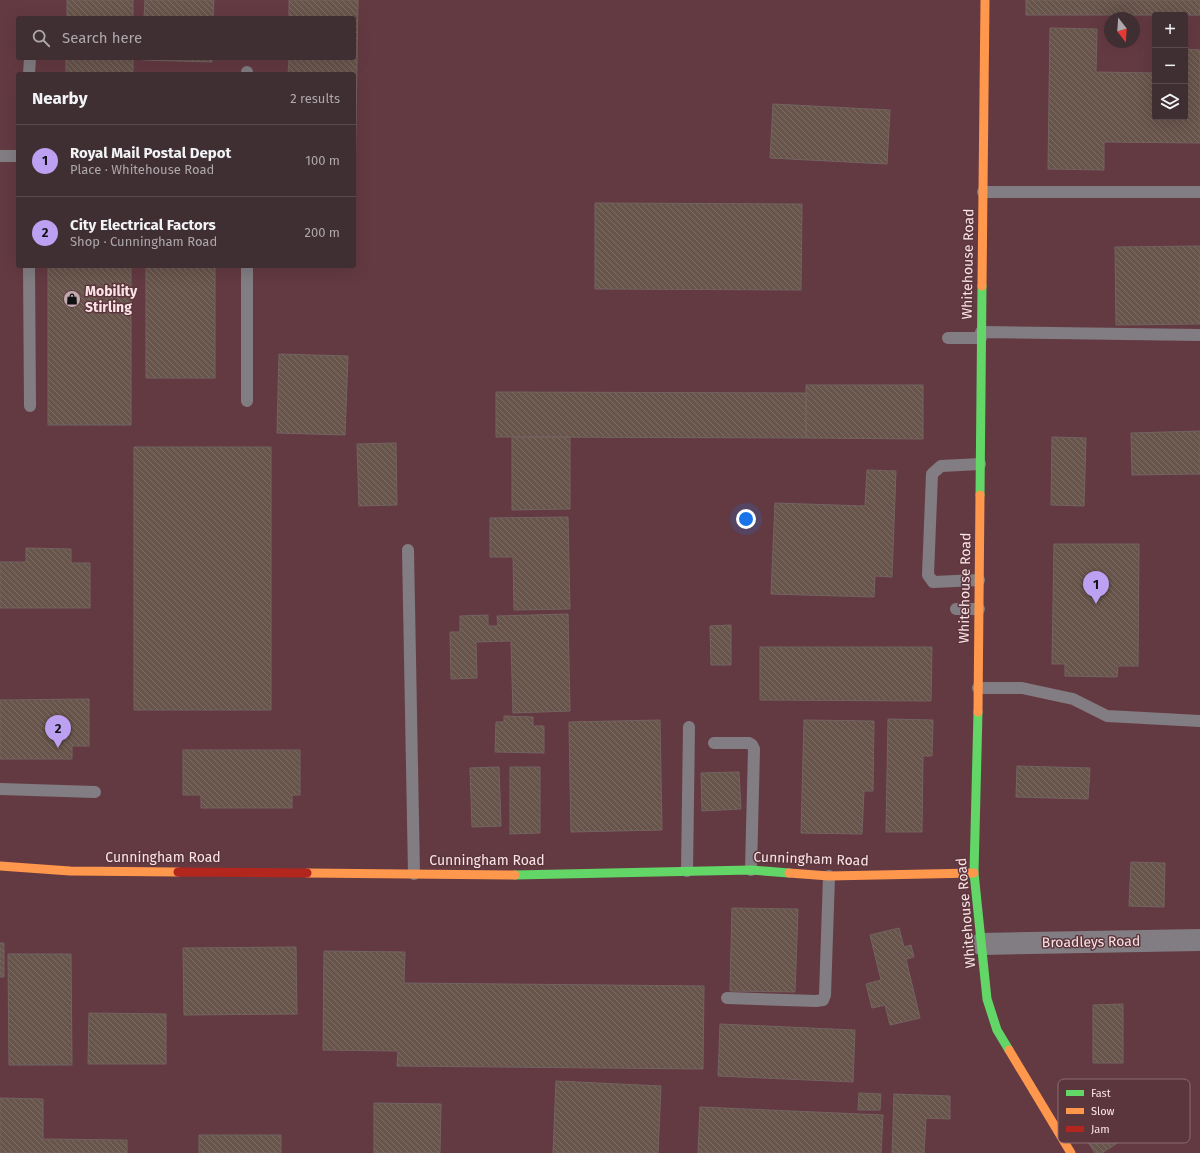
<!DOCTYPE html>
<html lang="en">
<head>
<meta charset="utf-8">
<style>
  :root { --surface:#3f2e32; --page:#46363a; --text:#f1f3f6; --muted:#ada8ac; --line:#584a4d; --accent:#bca0f2 }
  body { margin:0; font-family:"Fira Sans",sans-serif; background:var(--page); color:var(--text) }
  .controls { position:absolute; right:12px; top:12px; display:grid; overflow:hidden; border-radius:4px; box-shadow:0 4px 16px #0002 }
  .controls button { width:36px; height:36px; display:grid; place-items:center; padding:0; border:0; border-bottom:1px solid var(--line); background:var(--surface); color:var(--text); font:20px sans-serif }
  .compass { position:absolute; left:1104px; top:12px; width:36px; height:36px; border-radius:50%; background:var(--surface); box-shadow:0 4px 16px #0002; rotate:163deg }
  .you { position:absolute; left:746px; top:519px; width:14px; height:14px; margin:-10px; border:3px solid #fff; border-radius:50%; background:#1a73e8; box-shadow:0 0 0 6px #1a73e833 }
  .badge { display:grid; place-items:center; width:26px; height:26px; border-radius:50%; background:var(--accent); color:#111; font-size:13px; font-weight:700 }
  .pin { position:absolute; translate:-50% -33px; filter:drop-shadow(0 1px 2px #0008) }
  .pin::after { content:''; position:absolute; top:21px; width:14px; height:12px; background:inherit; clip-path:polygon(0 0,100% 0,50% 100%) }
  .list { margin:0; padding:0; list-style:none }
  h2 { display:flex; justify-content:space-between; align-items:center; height:52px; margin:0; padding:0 16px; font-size:17px }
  h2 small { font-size:13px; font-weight:400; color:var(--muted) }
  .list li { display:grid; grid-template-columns:26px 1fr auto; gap:12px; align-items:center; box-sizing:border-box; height:72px; padding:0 16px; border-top:1px solid var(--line) }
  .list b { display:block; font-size:15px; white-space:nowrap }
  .list p { margin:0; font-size:13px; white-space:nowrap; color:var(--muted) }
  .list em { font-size:13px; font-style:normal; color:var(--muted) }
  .icon { flex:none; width:22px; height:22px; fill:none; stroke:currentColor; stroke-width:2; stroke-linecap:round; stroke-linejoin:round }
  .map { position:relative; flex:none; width:1200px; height:1153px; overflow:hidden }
  .search { position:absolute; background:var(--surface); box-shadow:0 4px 16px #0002; left:16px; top:16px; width:340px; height:44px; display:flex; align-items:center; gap:10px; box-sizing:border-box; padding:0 14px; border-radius:4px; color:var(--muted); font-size:15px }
  .panel { position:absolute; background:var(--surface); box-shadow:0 4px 16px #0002; left:16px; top:72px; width:340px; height:196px; border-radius:4px }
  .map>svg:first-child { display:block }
  .built { fill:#643a42; fill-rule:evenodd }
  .building { fill:url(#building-back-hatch); stroke:#736360 }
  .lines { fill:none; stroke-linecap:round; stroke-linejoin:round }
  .lane { stroke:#827d82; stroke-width:12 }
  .street { stroke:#827d82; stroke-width:22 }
  .fast { stroke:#63d668; stroke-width:9 }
  .slow { stroke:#ff974d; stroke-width:9 }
  .jam { stroke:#b3261e; stroke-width:9 }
  .labels { text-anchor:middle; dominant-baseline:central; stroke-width:3; stroke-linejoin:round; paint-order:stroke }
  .street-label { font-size:14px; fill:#fbe3e6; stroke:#5c363d }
  .poi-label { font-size:14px; font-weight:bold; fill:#fbe3e6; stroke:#5c363d; text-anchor:start }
  .key { fill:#5c363d; stroke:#8c6a70; stroke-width:1 }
  .key-label { font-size:11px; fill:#fbe3e6 }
</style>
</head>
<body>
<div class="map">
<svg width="1200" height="1153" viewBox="0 0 1200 1153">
  <defs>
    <pattern id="building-back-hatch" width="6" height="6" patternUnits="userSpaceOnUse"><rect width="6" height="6" fill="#67544b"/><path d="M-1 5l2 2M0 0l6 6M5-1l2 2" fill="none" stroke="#7e6c65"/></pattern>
  </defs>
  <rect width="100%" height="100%" fill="#543e43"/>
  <path class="built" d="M0,0H1200V1153H0ZM1155,15H1185V117H1155ZM18,18H354V58H18ZM1110,18H1134V42H1110ZM18,74H354V266H18Z"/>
  <path class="building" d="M67,0H133V18H67Z
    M145,0H214L213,18H144Z
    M289,0H358L354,253V74H288L289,58H354V18H289Z
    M1026,0H1200V15H1026Z
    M1050,28L1097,29L1096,72L1155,73V117H1185V49L1200,50V143L1104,142V170L1048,169Z
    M66,58H133V74H66Z
    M143,58H212V62L143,60Z
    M773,104L890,110L887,164L770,158Z
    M595,203L802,204L801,290L595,289Z
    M1200,246V324L1116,325L1115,247Z
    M48,266H131V425H48Z
    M146,266H215V378H146Z
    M279,354L348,356L345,435L277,433Z
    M806,385H923V439L806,438Z
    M496,392L806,393V438L496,437Z
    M1200,431V474L1132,475L1131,433Z
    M512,437H570V509L512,510Z
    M1052,437L1086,438L1084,506L1051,505Z
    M396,443L397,505L359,506L357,444Z
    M134,447H271V710H134Z
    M867,470L896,471L892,577L875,576L874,597L771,594L775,503L865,506Z
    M568,517L570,609L514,610L513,557H490V518Z
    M1054,544H1139L1138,666H1118L1117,677L1065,676V664H1052Z
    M26,548L71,549V563H90V608H0V562H26Z
    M568,614L570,711L513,713L511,641L476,642L477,678L451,679L450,632H460V616L488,615V626H498L497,616Z
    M731,625V665H711L710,626Z
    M760,647H932L931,701L760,700Z
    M89,699V746H72V759H0V700Z
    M504,716L533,717V726H544V753L495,752L496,722H504Z
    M888,719L933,720L932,756H923L922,832H886Z
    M660,720L662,830L571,832L569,722Z
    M804,720L874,721L873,791H864L862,834L801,833Z
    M183,750H300V795H292V808H201V795H183Z
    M1017,766L1090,768L1088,799L1016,797Z
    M499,767L501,826L472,827L470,768Z
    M510,767H540V833L510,834Z
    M739,772L741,809L702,811L701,773Z
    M1131,862L1165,863L1164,907L1129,906Z
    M732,908L798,909L795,992L730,991Z
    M899,928L904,947L911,945L914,957L906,959L920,1018L890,1025L885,1005L872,1008L866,984L881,980L870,935Z
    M0,943H4V977H0Z
    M296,947L297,1014L184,1015L183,948Z
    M324,951L405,952L404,983L704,986L703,1069L397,1066L398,1051L323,1050Z
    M8,954H71L72,1065H9Z
    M1123,1004V1063H1093V1005Z
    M89,1013L166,1014V1064H88Z
    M720,1024L855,1030L853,1082L718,1076Z
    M556,1081L661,1086L658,1153H553Z
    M1094,1088L1106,1106L1113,1102L1126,1121L1118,1126L1125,1138L1102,1153H1095L1065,1106Z
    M859,1093L881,1094L880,1110H858Z
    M894,1094L950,1096V1119L926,1118L924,1153H892Z
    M0,1098L43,1099V1139L127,1140V1153H0Z
    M374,1103L441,1104L440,1153H374Z
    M700,1107L883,1115L881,1153H698Z
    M199,1135H281V1153H199Z"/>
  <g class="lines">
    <path class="lane" d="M247,72V74
      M29,74L30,58
      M0,156H18
      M983,192H1200
      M29,266L30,406
      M247,266V401
      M981,332L1200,335
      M948,338H981
      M408,550L414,874
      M979,580L933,582L928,575L932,474L941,466L980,464
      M956,609H979
      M978,688H1022L1073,699L1107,716L1200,721
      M714,743H749L752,745L754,749L751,870
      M0,789L95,792
      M687,871L689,727
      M727,998L816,1001L823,1000L825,995L829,876"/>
    <path class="street" d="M981,944L1200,940"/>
    <path class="fast" d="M980,495L982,286
      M978,712L974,873L987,999L997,1030L1009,1050
      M515,875L751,870L789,873"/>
    <path class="slow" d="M982,286L985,0
      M978,712L980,495
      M0,866L70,871L178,872
      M307,873L515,875
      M789,873L829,876L974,873
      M1009,1050L1071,1153"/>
    <path class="jam" d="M178,872L307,873"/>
  </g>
  <defs>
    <g id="shop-disc" transform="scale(0.9)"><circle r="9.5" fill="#c1a9ad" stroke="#5c363d"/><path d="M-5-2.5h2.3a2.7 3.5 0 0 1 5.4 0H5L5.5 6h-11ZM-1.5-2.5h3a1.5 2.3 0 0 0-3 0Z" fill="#111"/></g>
  </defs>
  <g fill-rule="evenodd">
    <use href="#shop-disc" x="72" y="299"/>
  </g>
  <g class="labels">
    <g class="street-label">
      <text transform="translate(968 264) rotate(-89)">Whitehouse Road</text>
      <text transform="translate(965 588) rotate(-89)">Whitehouse Road</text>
      <text x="163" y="857">Cunningham Road</text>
      <text transform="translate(811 859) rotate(2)">Cunningham Road</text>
      <text x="487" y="860">Cunningham Road</text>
      <text transform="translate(966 913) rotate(-95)">Whitehouse Road</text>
      <text transform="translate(1091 942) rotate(-1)">Broadleys Road</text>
    </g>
    <g class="poi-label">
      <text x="85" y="291">Mobility<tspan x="85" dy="16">Stirling</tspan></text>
    </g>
  </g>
  <rect x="1058" y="1079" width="132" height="64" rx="6" class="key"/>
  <rect x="1066" y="1090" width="18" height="6" fill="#63d668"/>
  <rect x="1066" y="1108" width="18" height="6" fill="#ff974d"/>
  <rect x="1066" y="1126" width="18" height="6" fill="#b3261e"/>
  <g class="key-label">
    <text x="1091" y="1097">Fast</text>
    <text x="1091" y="1115">Slow</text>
    <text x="1091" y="1133">Jam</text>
  </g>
</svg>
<div class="controls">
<button>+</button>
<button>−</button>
<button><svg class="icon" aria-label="layers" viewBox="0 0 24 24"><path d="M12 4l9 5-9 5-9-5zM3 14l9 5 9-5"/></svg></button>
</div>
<svg class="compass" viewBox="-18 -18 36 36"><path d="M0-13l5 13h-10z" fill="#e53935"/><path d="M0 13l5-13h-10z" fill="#ada8ac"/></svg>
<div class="you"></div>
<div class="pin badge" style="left:1096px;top:604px">1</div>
<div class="pin badge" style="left:58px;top:748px">2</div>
<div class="search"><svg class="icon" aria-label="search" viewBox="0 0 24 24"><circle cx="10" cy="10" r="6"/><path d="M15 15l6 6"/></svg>Search here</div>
<section class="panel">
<h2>Nearby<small>2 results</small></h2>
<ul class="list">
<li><span class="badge">1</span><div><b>Royal Mail Postal Depot</b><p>Place · Whitehouse Road</p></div><em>100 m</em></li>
<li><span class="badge">2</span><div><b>City Electrical Factors</b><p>Shop · Cunningham Road</p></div><em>200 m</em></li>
</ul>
</section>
</div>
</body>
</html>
